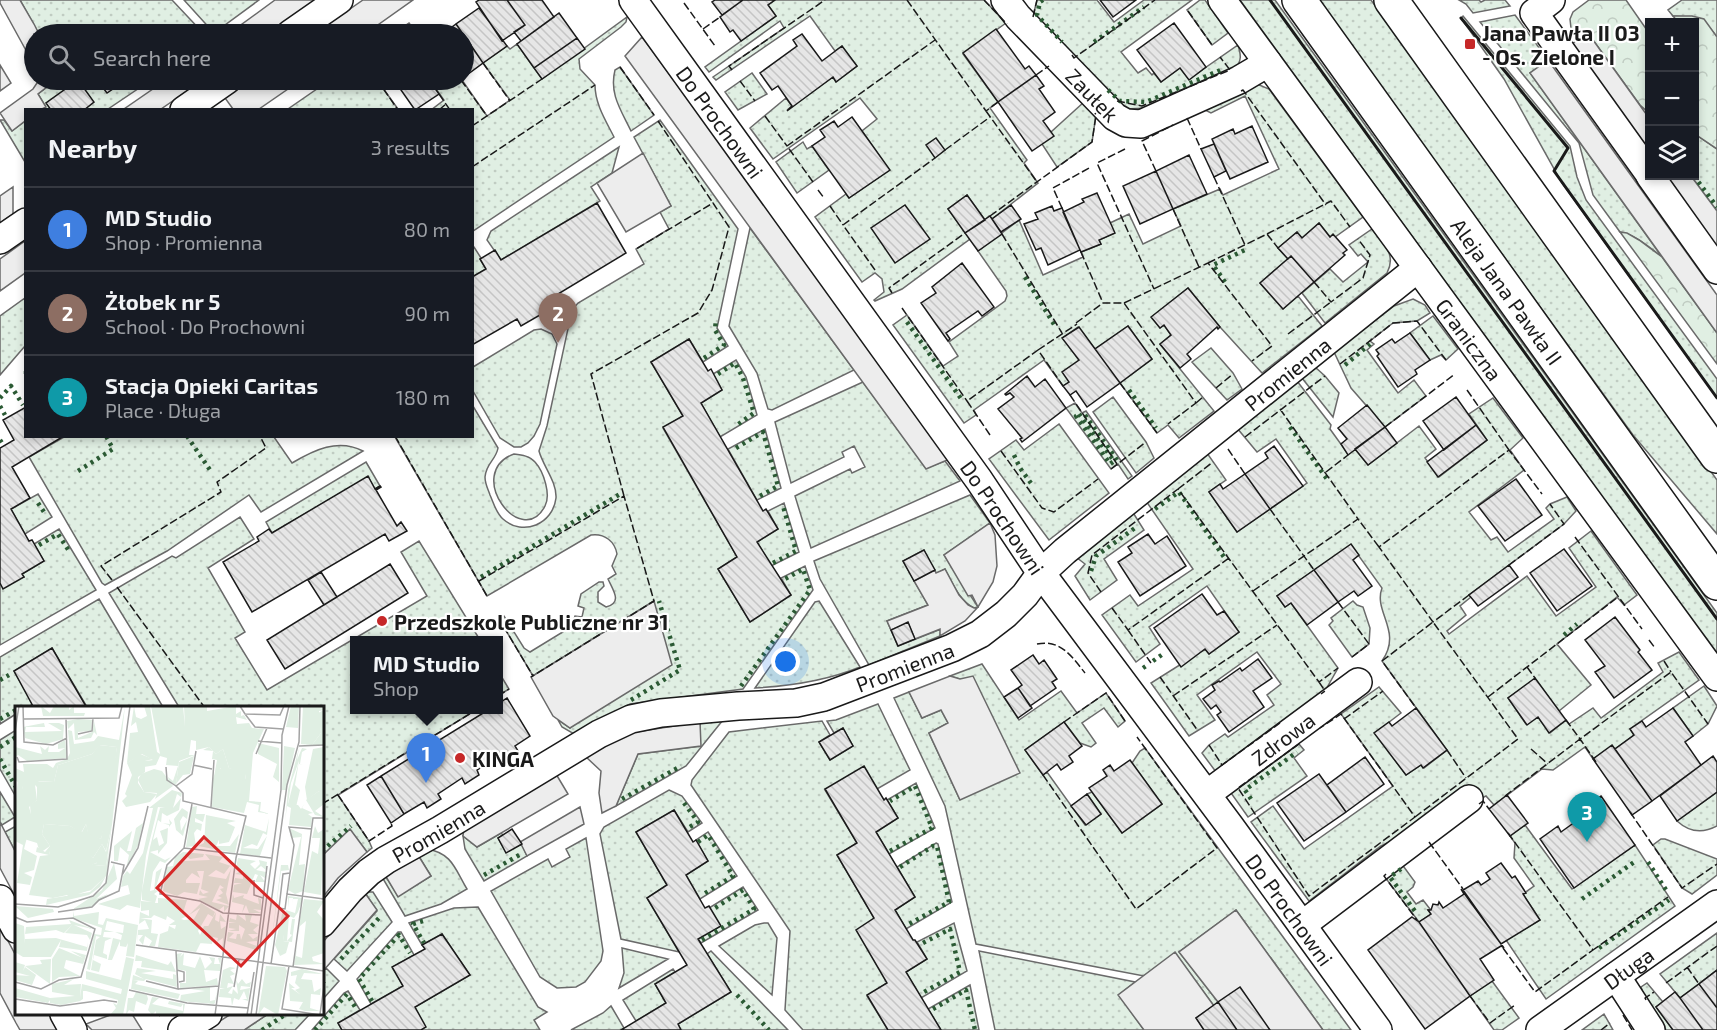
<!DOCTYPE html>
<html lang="en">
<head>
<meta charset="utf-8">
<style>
  :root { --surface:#171b24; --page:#242831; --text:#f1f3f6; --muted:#9ea1a6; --line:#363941; --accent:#c62828 }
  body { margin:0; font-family:"Exo 2",sans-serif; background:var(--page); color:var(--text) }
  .controls { position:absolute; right:18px; top:18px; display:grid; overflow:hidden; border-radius:0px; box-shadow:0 3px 9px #0003 }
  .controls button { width:54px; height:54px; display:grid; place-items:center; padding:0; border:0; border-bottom:2px solid var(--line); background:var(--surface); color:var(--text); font:30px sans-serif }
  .you { position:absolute; left:786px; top:662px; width:21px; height:21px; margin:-15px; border:4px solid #fff; border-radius:50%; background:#1a73e8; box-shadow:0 0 0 9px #1a73e833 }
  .badge { display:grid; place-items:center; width:39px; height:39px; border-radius:50%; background:var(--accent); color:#fff; font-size:20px; font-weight:700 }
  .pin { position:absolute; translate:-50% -50px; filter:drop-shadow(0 2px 3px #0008) }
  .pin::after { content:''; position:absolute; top:32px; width:21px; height:18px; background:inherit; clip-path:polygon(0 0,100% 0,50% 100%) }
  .popup { position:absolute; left:350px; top:636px; width:153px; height:78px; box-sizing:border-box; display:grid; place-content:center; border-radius:0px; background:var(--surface); filter:drop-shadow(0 2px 4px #0005); font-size:20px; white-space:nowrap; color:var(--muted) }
  .popup b { font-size:22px; color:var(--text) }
  .popup::after { content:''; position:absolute; left:50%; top:100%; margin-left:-12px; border:12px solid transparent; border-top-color:var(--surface) }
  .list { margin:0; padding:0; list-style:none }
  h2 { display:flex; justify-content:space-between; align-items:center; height:78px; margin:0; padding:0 24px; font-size:26px }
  h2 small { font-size:20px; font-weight:400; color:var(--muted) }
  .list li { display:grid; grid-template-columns:39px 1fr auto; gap:18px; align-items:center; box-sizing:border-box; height:84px; padding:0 24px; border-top:2px solid var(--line) }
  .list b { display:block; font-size:22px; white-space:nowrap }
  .list p { margin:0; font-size:20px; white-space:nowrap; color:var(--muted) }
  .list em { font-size:20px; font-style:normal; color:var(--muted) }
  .icon { flex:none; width:33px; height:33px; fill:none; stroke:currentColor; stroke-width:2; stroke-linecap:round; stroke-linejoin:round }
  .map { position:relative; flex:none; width:1717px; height:1030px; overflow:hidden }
  .search { position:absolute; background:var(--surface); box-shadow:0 3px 9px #0003; left:24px; top:24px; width:450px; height:66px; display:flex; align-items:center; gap:15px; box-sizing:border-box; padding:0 21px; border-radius:33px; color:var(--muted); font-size:22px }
  .panel { position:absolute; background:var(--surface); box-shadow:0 3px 9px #0003; left:24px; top:108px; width:450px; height:330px; border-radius:0px }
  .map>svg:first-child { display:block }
  .grass { fill:url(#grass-dots); stroke:#6a6a6a; stroke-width:1.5 }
  .forest { fill:url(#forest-crowns); stroke:#6a6a6a; stroke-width:1.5 }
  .parking { fill:#ededed; stroke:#6a6a6a; stroke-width:1.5 }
  .building { fill:url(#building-back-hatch); stroke:#1a1a1a; stroke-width:1.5 }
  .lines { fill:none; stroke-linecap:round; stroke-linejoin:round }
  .street-casing { stroke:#1a1a1a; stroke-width:30 }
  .primary-casing { stroke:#1a1a1a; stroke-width:36 }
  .street { stroke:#fff; stroke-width:27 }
  .primary { stroke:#fff; stroke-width:33 }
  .hedge { stroke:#2b5a34; stroke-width:4.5; stroke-dasharray:3 4.5; stroke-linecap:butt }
  .fence { stroke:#1a1a1a; stroke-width:1.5; stroke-dasharray:8 3; stroke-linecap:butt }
  .wall { stroke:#1a1a1a; stroke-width:3 }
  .poi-dot { fill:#c62828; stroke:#fff; stroke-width:2 }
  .labels { text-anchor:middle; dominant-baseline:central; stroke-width:4.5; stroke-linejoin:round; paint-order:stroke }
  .poi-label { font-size:21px; font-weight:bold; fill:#1a1a1a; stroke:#fff; text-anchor:start }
  .street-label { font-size:21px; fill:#1a1a1a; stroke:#fff }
  .inset-road { fill:none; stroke:#a3a3a3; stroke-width:1.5 }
  .view { fill:#d62828; fill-opacity:0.15; stroke:#d62828; stroke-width:3 }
  .inset-edge { fill:none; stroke:#1a1a1a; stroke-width:3 }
</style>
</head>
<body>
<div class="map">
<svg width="1717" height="1030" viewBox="0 0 1717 1030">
  <defs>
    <pattern id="grass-dots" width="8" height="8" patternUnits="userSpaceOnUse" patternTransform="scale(1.5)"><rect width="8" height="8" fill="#e0efe3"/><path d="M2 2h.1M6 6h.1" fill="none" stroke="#c0ccc2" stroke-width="1.8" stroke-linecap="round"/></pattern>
    <pattern id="forest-crowns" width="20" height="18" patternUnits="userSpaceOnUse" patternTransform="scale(1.5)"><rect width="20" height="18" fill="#e0efe3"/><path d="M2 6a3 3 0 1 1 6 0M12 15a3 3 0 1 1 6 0" fill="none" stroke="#c0ccc2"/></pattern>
    <pattern id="building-back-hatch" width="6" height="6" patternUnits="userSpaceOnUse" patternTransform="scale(1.5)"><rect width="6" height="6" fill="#e6e6e6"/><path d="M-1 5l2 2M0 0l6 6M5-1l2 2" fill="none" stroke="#c5c5c5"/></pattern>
  </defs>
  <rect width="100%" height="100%" fill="#fff"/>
  <path class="grass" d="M20,0H172L204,34H39Z
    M184,0H259L214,33Z
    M775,0H984L1006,23L963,54L998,102L990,108L1027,160L1024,163L1038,183L992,219L989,216L985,220L967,195L948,209L970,239L902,289L875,301L874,300L884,292L882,279L875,273L862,282L815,217L846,194L849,198L889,170L862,131L877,119L860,98L773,159L750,128L786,98L792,106L787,110L833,77L836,82L857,66L842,46L835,51L810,16L716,80L713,77L784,28L780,21L709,72L705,67L776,16L768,5Z
    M1037,0H1097L1114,22L1144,0H1192L1121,52L1138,73L1146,68L1152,75L1154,73L1161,82L1180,68L1189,79L1238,45C1241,55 1242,60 1235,70L1148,108L1125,109L1033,16Z
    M1200,0H1205L1228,33L1212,45L1187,10Z
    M1240,0H1275L1717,613V655Z
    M1318,0H1371L1717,480V534L1633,435Z
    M1459,0H1479L1481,2L1485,0H1505L1510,6L1473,13L1466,4Z
    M1682,0H1717V37C1698,12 1701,19 1673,16L1668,10Z
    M1515,15L1548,60L1530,73L1662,257C1649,247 1636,235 1620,232L1593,195L1579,143L1480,22Z
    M1463,16L1570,146L1577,177L1586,200L1717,379V398L1562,183L1504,79L1461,18Z
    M627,17L626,22L621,27L579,59L580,69L595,85C595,104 606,121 614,137L473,231L472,110H431L444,100L436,89L449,80H462L487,116L510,100L483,63L507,46L510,49L517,44L542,79Z
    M409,23L417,34H393Z
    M620,67L654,115L631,131C621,110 609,94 615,70Z
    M752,73L767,94L738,110L725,92Z
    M56,80H151L108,109H84L93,102L78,80L47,103L51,109H42L45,106L38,94Z
    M330,80H338L340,83L344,80H377L398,109H288Z
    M1257,84L1269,89L1363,217L1335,237H1330L1319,223L1302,238L1297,232L1278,248L1288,259L1260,283L1283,309L1298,296L1322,326L1262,373L1220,327L1188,288L1152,317L1160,328L1164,325L1171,335L1160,344L1214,411L1179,438L1168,425L1157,433L1120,383L1152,359L1128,326L1095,349L1078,327L1063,338L1079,360L1069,382L1063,386L1044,360L974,410L976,415L964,423L893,325L907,315L943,366L958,356L949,342L1005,301L1007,296L1006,291L978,251L1019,220L1043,275L1083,257L1081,252L1101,244L1099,240L1114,233L1110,223L1129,214L1143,244L1181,226L1173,209L1220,189L1223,195L1279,169L1245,96L1211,113L1205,110Z
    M1084,102L1096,115L1092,142L1057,167L1042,144L1051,132Z
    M0,120H4L12,131L25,121V162Z
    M660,120L738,229L717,328L728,346L703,362L689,339L651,362L683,416L663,428L737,557L718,569L750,622L791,595L781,578L805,566L813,590L743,689L630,704L574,734L562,727L558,720L570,728L654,601L533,676L498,617L504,616L524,648L530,652L571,627L575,616L582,617L584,608L578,606L581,594L599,582H603L604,586L598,592V602L606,607C623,603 613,590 608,579L616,574L612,566L617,554C615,542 605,533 591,535L487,596L395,437L472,436L473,406L498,448C496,460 486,463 485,477C485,484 488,489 490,495C494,504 496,513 503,519C523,537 553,524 556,498C557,482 543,466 539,451L547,426L572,310L578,303L644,264L636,249L669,229L660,212L671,206L634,137Z
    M1695,134L1717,149V211L1691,176H1694Z
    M803,142L807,149L812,146L829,170L797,193L776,162Z
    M619,147L612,173L591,187L600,201L501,260L487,240L491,231Z
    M750,228L854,370L772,410L768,409L757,373L729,326Z
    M1372,229C1383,244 1397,254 1387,273L1325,323L1302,293L1330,269L1343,282L1368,262L1361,254L1358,256L1349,245Z
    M473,247H474L481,258L480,259L486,269L473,277Z
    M25,298V346L0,375V316Z
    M1413,299L1425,305L1430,313L1417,321L1393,323L1370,341L1374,344L1367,350L1398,393L1414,380L1426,396L1385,427L1351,388L1334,352L1394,306Z
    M1433,316L1458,349L1446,360L1441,355L1430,360L1410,333Z
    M541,329L552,334L557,344L540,424L534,436L528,443L521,447H514L500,438L473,391V367L534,330Z
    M1211,348L1233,373L1242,389L1227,400L1192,362Z
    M736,360L746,377L757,415L720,437L701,403L722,390L713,374Z
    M1315,367L1325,376L1339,393L1333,417L1302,378Z
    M1297,381L1331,425L1330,429L1348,454L1355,449L1368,465L1419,426L1436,449L1425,458L1439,477L1487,440L1469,414L1493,398L1523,438L1510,450L1524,470L1469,512L1491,540L1497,537L1508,552L1554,519L1546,508L1550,504L1567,497L1576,511L1564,524L1469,595L1471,597L1460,606L1466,615L1447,631L1449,634L1527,576L1556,616L1596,587L1569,548L1591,531L1637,595L1624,605L1617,597L1557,644L1591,685L1559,711L1535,679L1508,698L1526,724L1538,717L1550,733L1566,720L1569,724L1593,708L1601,718L1663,672L1658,663L1679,652L1699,680L1630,729L1634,735L1615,749L1612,746L1593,759L1585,747L1553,770L1542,769L1494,805L1486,796L1381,846L1309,901L1251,822L1273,806L1304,849L1393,786L1341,714L1379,687L1401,713L1375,733L1406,775L1421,765L1424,768L1447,750L1382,661C1403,631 1373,612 1382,588L1351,545L1277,596L1285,607L1291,603L1338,668L1325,691L1216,772L1202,753L1209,745L1225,734L1228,737L1274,705L1267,695L1281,684L1257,652L1197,695L1215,720L1189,736L1151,683L1205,649L1209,654L1239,632L1207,586L1149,627L1160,644L1136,662L1102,615L1130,595L1138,606L1193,569L1146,501L1207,453L1226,480L1209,492L1237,532L1307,483L1276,439L1257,452L1237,428Z
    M863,382L926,468L945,461L960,481L811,548L795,496L850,469L852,473L865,467L854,446L842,452L844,457L791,483L775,422Z
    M1113,397L1146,442L1154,458L1136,473L1093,412Z
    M1075,403L1082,413L1086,411L1132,476L1128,479L1118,464L1111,469L1066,408Z
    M1059,424L1109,493L1049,540L989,459L1016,440L1024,450Z
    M765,429L781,488L757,500L728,449Z
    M64,437H274L292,463C314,450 338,438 363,451L261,512L249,495L167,551L105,585L102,583L29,457Z
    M514,454C522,455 530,456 535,462C544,472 551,495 545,506C522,551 463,473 514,454Z
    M366,462L380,486L375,489L368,477L272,533L266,522Z
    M38,494L52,517L25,534L11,509Z
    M970,495L990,523L944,555L978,607L974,608C959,600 953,584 945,569L936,574L924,550L903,561L928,605L887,621L898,646L941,629L940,636L869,665L820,579L814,561Z
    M784,503L799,552L771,566L757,542L778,529L768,511Z
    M1132,511L1144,530L1104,559L1117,580L1090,600L1075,576L1085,564L1076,557Z
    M240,517L254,539L208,568L245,632L235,638L267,690L427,596L401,552L419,541L480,640H354V710H476L338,795L369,841L372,848L367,852L350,830L323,855L322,708L179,707L109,593L172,556L176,558Z
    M59,529L96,590L0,645V583L24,577L22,574L44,561L34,544Z
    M99,599L163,707H87L52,648L14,671L33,704L28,707L16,708V714L0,724V657Z
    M819,601L860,667C826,681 791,686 755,688L815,602Z
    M1353,601L1357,605L1363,607L1370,628L1369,644L1352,657L1329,625L1333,621L1331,618Z
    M982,664L1019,720L1061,691L1077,713L1106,693L1125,721L1118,727L1104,708L1082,723L1096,743L1091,747L1080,743L1064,722L1025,750L1043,775L1047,772L1085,825L1101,814L1087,794L1092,792L1122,833L1162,804L1132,763L1140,751L1145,748L1351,1030H1323L1236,910L1179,952L1218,1002L1214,1006L1175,953L1144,976L976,944L945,806L894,698L909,692L922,718L941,710L948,723L929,733L960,800V679L950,676Z
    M498,671L509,689L498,696Z
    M1704,686L1717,706L1708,724L1693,736L1673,708Z
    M878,704L910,770L877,789L825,790L857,843L837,855L874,918L887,983L867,996L888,1030H803L785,1010L790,931L691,785L692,780L729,732L822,721L830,735L819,742L830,760L853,746L843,728L834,733L827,721L836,720Z
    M723,720L686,766L616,806L638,754L700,746V722Z
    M16,730V797L0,769V740Z
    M1299,744L1304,750L1294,758L1307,776L1248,817L1231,793Z
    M916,783L935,828L889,854L876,832L898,818L887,800Z
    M669,790L682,796L702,823L688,832L674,810L636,832L667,885L647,898L679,952L621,939L600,834L604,827Z
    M0,792L15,817L2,825L0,822Z
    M1717,792V826C1702,834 1689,832 1677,821Z
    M1525,825L1572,889L1635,845L1675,906L1546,999L1506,940L1540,920L1523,894L1534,886L1514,858L1515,843L1510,836Z
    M16,826V853L5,832Z
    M708,832L737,876L700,899L686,875L708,861L696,840Z
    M501,833L503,835L498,838L506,852L522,844L527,856L484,881L465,849L463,836L477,847Z
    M586,838L603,951L601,961L585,982L576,987L557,988L540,977L491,891L548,859L552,867L570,857L566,849Z
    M1661,839H1665L1717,859V875L1692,894L1682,888L1653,845Z
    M936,843L938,844L952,902L906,929L895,910L915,897L897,867Z
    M427,849C452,853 455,869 467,889L441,904L405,916L382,877L385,875L398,896L431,876L418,855Z
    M1401,863L1415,882L1413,887L1407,892L1416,904L1423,900L1430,909L1428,910L1431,914L1419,922L1384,876Z
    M743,887L758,910L701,943L698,939L720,926L709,908Z
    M369,892H373L392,922L347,971L334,959L377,911L365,893Z
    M478,907L538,1007L547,1012L534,1020L540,1030H421L415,1007L470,975L442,934L422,945L409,923L454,908Z
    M764,923H768L777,938L772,995L719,946L755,925Z
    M954,923L967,971L921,998L906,972L927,959L917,942Z
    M398,932H401L414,955L393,967L403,986L371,1004L357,979Z
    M1717,933V970L1680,998L1660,974Z
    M622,948L668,959L619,988L624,973Z
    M711,951L788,1030H681L678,1024L731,992L707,954Z
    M979,951L1135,982L1119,995L1144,1030H995Z
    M326,968L339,981L323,999V971Z
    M673,969L675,972L655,984L666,1003L636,1021L623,1000Z
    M1492,981L1519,1018L1502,1030H1494L1470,996Z
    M1647,983L1663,1002L1656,1007L1673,1030H1666L1645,998L1641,987Z
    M970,985L979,1030H941L928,1009Z
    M348,991L360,1010L338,1023L342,1030H312L344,993Z
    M611,1006L624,1028L621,1030H571L603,1013Z
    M268,1014H310L295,1030H244Z
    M1604,1014L1613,1030H1582Z"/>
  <path class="forest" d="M1589,0H1626L1649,33V113L1640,105L1588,33L1578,40L1571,28L1570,19L1573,12Z
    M1673,16H1692L1704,19L1717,37V149L1695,134L1694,22H1678Z
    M1620,232L1627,233L1639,240L1662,257L1717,333V364Z"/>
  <path class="parking" d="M0,0H20L34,24L39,34H34V65L0,3Z
    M275,0H315L267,34H241L238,27Z
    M363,0H413L365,34H314Z
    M1588,33L1649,118V157L1569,46Z
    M642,37L952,458L926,469L625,56Z
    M1548,60L1717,295V333L1530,73Z
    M0,65L11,83L0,91Z
    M39,80H56L38,94L46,107L42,109L26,110L25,121L12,131L0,113L33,89Z
    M166,80H203L161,109H124Z
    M251,80H301L259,109H233L225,98Z
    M643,153L671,206L626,232L597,183Z
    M1663,176H1691L1717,211V250Z
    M13,187V214L0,223V196Z
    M25,241V273L0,291V259Z
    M990,523L995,535L997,566L993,582L978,607L965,621L940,636V629L915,639L908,623L891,630L887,621L928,605L914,581L935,570L936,573L945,569L959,595L968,605L974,608L978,607L972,595L968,596L944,555Z
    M654,601L672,665L570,728L553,716L531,677Z
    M950,676L960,679L973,676L1020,773L960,800L929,733L948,723L941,710L922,718L909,692Z
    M700,722L701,746L638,754L616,806L602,813L599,793L601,771L586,757L629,733Z
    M556,774L568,794L477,847L463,836L464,828Z
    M580,807L584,824L527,856L520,842Z
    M0,822L16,853V898L0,868Z
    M350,829L367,852L338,878L323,897V855Z
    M418,855L431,876L398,897L385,875Z
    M365,893L377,910L323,971V942Z
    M1236,910L1323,1030H1270L1218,1002L1179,952Z
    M0,926L16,956V1014H49L58,1030H20L16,1023L0,993Z
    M1175,952L1214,1006L1196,1018L1204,1030H1144L1118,995Z
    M113,1014H132L142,1030H92L86,1024Z
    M231,1014H268L244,1030H206Z"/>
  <path class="building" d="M479,0H507L525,25L502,41L476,2Z
    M507,0H542L554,17L521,41L514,32L525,25Z
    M715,0H743L722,15L712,2Z
    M743,0H775L768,5L776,16L741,41L733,30L730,32L720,17Z
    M1100,0H1136L1113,17Z
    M479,8L507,46L483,63L456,24Z
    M559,13L577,38L534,68L517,44Z
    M1174,23L1206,67L1189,80L1180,68L1161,82L1137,50Z
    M456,24L463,34H441L445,32Z
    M996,29L1025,69L1029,66L1036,75L998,102L963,53Z
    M802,34L822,61L842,46L857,66L836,82L833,77L787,111L792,106L778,86L772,90L760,73L797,46L793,40Z
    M464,35L483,63L464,77Z
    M577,38L585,49L542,79L534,68Z
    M1036,75L1044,86L1039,89L1055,112L1043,121L1054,136L1032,151L998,102Z
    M78,80L94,102L84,110H51L46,103Z
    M97,80H126L107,93Z
    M394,80H429L439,94L415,110Z
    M429,80H449L436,89Z
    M852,117L890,170L849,198L812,146L825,137L820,130L834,121L838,127Z
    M1252,126L1268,162L1230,179L1212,139L1233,129L1235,134Z
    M936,138L945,150L935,158L926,145Z
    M1214,144L1226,171L1214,177L1201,149Z
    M1189,155L1207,194L1173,209L1156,171Z
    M1156,171L1173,209L1140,224L1123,186Z
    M1097,193L1115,233L1099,240L1101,244L1081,252L1063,212L1084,202L1082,199Z
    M967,195L985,220L965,233L948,209Z
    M597,203L626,253L543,303L547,311L521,326L517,319L472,345V277L486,269L480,259L495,250L501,260Z
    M905,205L930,239L895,263L871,228Z
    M1011,205L1021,219L1001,232L992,219Z
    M1052,206L1054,211L1062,208L1080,250L1048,265L1041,248L1036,250L1024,224L1038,219L1035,213Z
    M990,216L1002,234L978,251L965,233Z
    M1319,223L1330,237L1333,234L1347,250L1343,253L1345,255L1314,282L1291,256L1288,259L1278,248L1297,232L1302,238Z
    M1291,256L1314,282L1283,309L1260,283Z
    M962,263L994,307L982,316L978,311L946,333L950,339L948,341L921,303L936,293L932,287Z
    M1188,288L1220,327L1218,329L1217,327L1187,354L1191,359L1180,368L1160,344L1171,335L1164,325L1160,328L1151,317Z
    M1128,326L1152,359L1120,383L1095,349Z
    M1079,327L1120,383L1087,407L1076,391L1070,395L1063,386L1069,382L1062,372L1079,360L1062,338Z
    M1410,333L1430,360L1415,370L1417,374L1398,387L1377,356L1379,354L1376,350L1392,339L1395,343Z
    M689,339L708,371L711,369L722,390L701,403L763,511L766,509L778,529L757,542L791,595L750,622L718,569L737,557L663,427L683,416L651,362Z
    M1027,376L1035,387L1045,379L1066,408L1022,442L1020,439L1022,438L998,409L1014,397L1010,393L1006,395L1005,394Z
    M1456,397L1476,425L1444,450L1423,421Z
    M1367,405L1385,427L1348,455L1341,444L1347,439L1338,428Z
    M26,407V436H64L12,467L30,498L11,509L29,541L32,540L44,561L22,574L24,577L3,589L0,583V448L14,440L3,420Z
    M1476,425L1487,440L1438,477L1427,462Z
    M1385,427L1397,443L1368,465L1355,449Z
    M1274,446L1303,486L1270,509L1245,474L1268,458L1265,453Z
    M1245,474L1270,509L1237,532L1209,492L1220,484L1223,489Z
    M368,476L375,489L380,486L381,487L376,490L397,526L401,522L407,531L389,541L385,534L252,612L223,562L259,541L257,537L269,529L272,533Z
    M1516,479L1542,515L1505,541L1478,506Z
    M1148,534L1155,544L1167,536L1186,566L1140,596L1118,562L1132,553L1128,547Z
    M1351,544L1359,555L1353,560L1372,586L1358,596L1354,591L1338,602L1314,570Z
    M1564,549L1592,586L1557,611L1530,573Z
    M924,550L935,570L914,581L903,561Z
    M390,564L408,593L285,669L267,640Z
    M1509,565L1518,577L1478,606L1469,595Z
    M1314,570L1338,602L1307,625L1291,603L1285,607L1277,596Z
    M321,572L337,597L324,605L308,580Z
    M1202,594L1217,615L1224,611L1239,632L1209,654L1205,649L1181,667L1154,628Z
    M1615,617L1640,650L1638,652L1652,670L1614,698L1595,672L1605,666L1585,640Z
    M908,622L915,639L898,646L891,630Z
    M52,648L87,708H34L14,671Z
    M1033,655L1039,664L1044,660L1057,679L1052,682L1056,688L1030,706L1018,688L1022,685L1011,670Z
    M1258,659L1272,678L1253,691L1264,707L1229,732L1217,715L1221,712L1216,705L1211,709L1203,699L1215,690L1212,685L1219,681L1220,682L1240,668L1242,671Z
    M1535,678L1566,720L1549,733L1538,717L1527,725L1508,698Z
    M1018,688L1032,708L1018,718L1004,697Z
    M507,698L530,736L515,746L518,751L503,760L500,755L477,770L479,775L465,784L462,778L438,794L441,799L427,808L424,802L404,814L381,776L488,710H498V704Z
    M1416,708L1447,750L1423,768L1421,765L1406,775L1374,733L1389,722L1392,726Z
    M1673,708L1693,736L1685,742L1701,765L1652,801L1615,749L1634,735L1630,729L1642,721L1646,727Z
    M1064,722L1082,746L1069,756L1073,762L1061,770L1057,764L1043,775L1025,750Z
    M843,728L853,746L830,760L819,742Z
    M1612,745L1652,801L1632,815L1593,759Z
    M1713,756L1717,762V792L1677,821L1660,796Z
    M1365,757L1384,784L1346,812L1327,785Z
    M1130,760L1162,804L1122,833L1089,788L1107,776L1103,770L1110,765L1114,771Z
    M864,766L884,800L886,798L898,818L876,832L915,897L895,910L913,940H915L927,959L906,972L941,1030H888L867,995L887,983L856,930L874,918L837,855L857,843L825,789Z
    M1319,774L1346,812L1304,841L1277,803Z
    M381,776L404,814L391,823L367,785Z
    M1087,794L1101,814L1086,825L1071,806Z
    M1507,795L1528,823L1510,836L1489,809Z
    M1601,796L1635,845L1574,888L1540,839L1558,826L1561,832L1586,814L1583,809Z
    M674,810L693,842L696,840L708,861L686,875L705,908L709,906L721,926L698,939L731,992L678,1024L681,1030H621L666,1003L655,984L687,965L647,898L667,885L636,832Z
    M512,829L522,844L506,853L498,838Z
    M1501,863L1512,878L1515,876L1526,893L1523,894L1540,920L1501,944L1463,890L1478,881L1481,885L1490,879L1486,873Z
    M1461,889L1504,948L1501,946L1480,959L1494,980L1470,996L1419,922L1431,914L1428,910H1431L1433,904L1438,905L1439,902L1443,908L1464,894Z
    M1412,917L1419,922L1470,996L1425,1029L1368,950Z
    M442,934L470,975L415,1007L426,1027L421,1030H342L338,1023L403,986L392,967L425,949L422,945Z
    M1717,970V1008L1699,984Z
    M1699,984L1717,1008V1030H1703L1680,998Z
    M1240,987L1270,1030H1237L1218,1002Z
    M1675,992L1680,998L1703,1030H1673L1656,1007Z
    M1218,1002L1237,1030H1204L1196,1018Z"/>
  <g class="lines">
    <g class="street-casing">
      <g id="street">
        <path id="s1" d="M633,0L979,480L1041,573L1230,826L1378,1030"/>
        <path id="s2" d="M1005,0L1018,17L1115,117L1126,123L1141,124L1239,80L1268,63"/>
        <path id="s3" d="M1222,0L1717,677"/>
        <path d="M1551,0L1534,13L1650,175"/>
        <path d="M290,34L339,0"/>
        <path d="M184,110L227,80"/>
        <path d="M1650,176L1717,270"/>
        <path d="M0,240L26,222"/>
        <path id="s4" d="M1207,794L1358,682"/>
        <path d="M0,899L16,929"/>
        <path id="s5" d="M322,923L350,890L369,872L386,860L440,830L599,734L631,719L661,713L738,706L796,703L824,697L952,648L980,634L1006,614L1025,595L1041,573L1065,551L1418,268"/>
        <path d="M1302,925L1469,799"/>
        <path d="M1616,976L1651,1030"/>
        <path d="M64,1014L73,1030"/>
        <path d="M182,1030L208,1014"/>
        <path id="s6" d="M1540,1030L1717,904"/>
      </g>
    </g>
    <g class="primary-casing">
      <g id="primary">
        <path id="s7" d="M1299,0L1717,583"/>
        <path d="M1391,0L1717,456"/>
      </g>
    </g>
    <use href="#street" class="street"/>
    <use href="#primary" class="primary"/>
    <path class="hedge" d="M1043,0L1040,2L1037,15L1062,42
      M1094,42L1144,7
      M1108,90L1120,101L1146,102L1223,69
      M1694,176L1717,207
      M1025,277L1055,326
      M1225,282L1213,265L1245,250
      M907,322L962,400
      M704,358L724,345L715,330L716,319
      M1345,365L1370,344
      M26,371V374
      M718,374L735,363L743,378L754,413L737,425
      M1129,390L1156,428
      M0,398L11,386L23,405
      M0,406L5,415
      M1079,414L1114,461L1110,464L1076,416Z
      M1085,415L1117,460
      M1290,427L1327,479
      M187,436L210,470
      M0,440L2,443
      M736,448L763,432L778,486L760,496
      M1014,455L1020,468L1033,486
      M78,471L113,449L106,436
      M38,503L46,515
      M1155,509L1179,492L1224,557
      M39,545L58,534L69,551
      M773,563L796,551L783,506
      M1091,571L1096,556L1135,528
      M481,577L620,494
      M1564,635L1577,624
      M1153,661L1163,654
      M1143,668L1149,664
      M0,680L9,675
      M741,686L810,590L803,569L785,579
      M631,700L680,670L659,601
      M21,708V707
      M0,719L16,710
      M0,747L16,737
      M0,759L16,787
      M622,799L681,766
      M1251,799L1245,790L1297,752
      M684,803L698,822L688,828
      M698,842L708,835L733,876L702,895
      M322,851L351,826
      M890,851L932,828L915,786L890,801
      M1648,862L1668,893
      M900,867L933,846H937L949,902L909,924
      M1401,869L1390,877L1417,914
      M484,875L521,854
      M1582,899L1637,860
      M423,921L413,924L424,943
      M702,940L754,909L743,890L715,908
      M923,943L950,929L960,972L924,992
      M1599,948L1669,900
      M341,959L379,918
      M322,983L325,980
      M737,995L769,1030
      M372,1001L359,979L399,935L410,953
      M933,1009L966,990L975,1030
      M160,1014L161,1015
      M262,1030L286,1014
      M315,1030L347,994L357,1010"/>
    <path class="fence" d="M907,0L986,111L998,102
      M984,0L1007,24
      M684,3L715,46
      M1188,11L1212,45
      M1033,17L1037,0
      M703,29L720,17
      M1072,55L1074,58L1155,0
      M483,63L510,101
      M620,67L654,115
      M732,70L729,66L825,0
      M1036,75L1049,66
      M379,80L378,81L398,110
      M461,80L487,116
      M740,81L755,101
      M1241,91L1243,90L1326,205
      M439,94L450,110
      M1117,101L1142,106L1230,70L1220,57
      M439,110L446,104
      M986,111L1037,182
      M765,116L787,146
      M1187,118L1201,149
      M658,121L713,203
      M472,126L542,79
      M1125,149L1097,163L1154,289
      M945,150L990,117
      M472,167L595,85
      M1156,171L1142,141L1173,125
      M1214,177L1245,245
      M813,182L787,146L935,40
      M818,190L824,198
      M830,206L843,225
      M1062,208L1053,188L1091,167
      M1173,209L1199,267
      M990,216L1092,142L1096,115L1095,113
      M1002,234L1062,333
      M1267,234L1331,201L1350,227
      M1081,252L1103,303
      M1208,263L1267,234L1278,248
      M875,270L843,225L935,158
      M1314,282L1331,302L1363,278L1370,255L1358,239
      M892,293L889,288L965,233
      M1124,303L1208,263L1272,346L1252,361
      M902,308L967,401
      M1076,323L1103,303H1124L1196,403L1168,424
      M1288,334L1331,302
      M1038,350L1077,324
      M1340,364L1393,323L1417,321L1446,360
      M1120,383L1157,433
      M1216,388L1233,374
      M1467,390L1509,450
      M1070,395L1117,464
      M1196,403L1203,397
      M1280,409L1358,519
      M1385,427L1455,374
      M990,435L967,401L1038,350L1063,386
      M395,436L487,596
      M1245,437L1325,376
      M1228,449L1245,474
      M1001,451L1042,508L1054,512L1098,479
      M1111,469L1146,442
      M1326,472L1348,455
      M1178,489L1213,462
      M624,496L591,374L698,313L712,290L729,227L713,203L636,249
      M1270,509L1314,570
      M1575,537L1642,629
      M1509,565L1564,524L1550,504
      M112,580L101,566L221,492L217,482L266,448L260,436
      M479,581L624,496L654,601L531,677
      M117,587L205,708
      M1253,591L1358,519L1379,547
      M1101,592L1088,573L1092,555L1178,489L1319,682L1338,668
      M1469,595L1433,622L1379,547L1509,450L1542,494
      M1338,602L1369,644L1352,657
      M1112,608L1128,630L1229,558
      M498,617L533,676
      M1128,630L1151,663
      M1649,640L1655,648
      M1037,644C1061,639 1072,657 1085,673
      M1664,661L1671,672
      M1527,667L1535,678
      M1160,677L1198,731
      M1319,682L1325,691L1321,694
      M498,696L509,689
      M1173,696L1277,625
      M1488,697L1618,597
      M1344,719L1383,691
      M1064,722L1106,693L1125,721
      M1299,744L1238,788L1309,896L1415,817L1341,714L1320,728
      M1209,745L1222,765L1280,723
      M1531,749L1548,764
      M1447,750L1466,778
      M1596,762L1580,739L1671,672L1708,724
      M1043,775L1136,909L1217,848L1137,737
      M338,795L369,841L392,826L391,823
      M1505,796L1580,739L1566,720
      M322,804L476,710
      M1479,804L1483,801L1489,809
      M1630,812L1682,888L1717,864
      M1415,817L1518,739L1433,622L1382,661L1416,708
      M1508,833L1593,950L1668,897
      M1429,842L1463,889
      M1386,874L1384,876L1417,920
      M1503,948L1535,992L1593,950
      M1687,967L1699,984
      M1666,983L1717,946
      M1470,996L1490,1023L1515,1005
      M1646,1000L1645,998L1654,992
      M1623,1015L1632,1030
      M1601,1030L1610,1023"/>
    <path class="wall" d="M1270,0L1717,619
      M1461,18L1568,148L1554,171L1717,398"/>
  </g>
  <g class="poi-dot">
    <rect x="1464" y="38" width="12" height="12" rx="3"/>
    <circle cx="382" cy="621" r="6"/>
    <circle cx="460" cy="758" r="6"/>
  </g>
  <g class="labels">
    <g class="poi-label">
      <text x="1482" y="32">Jana Pawła II 03<tspan x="1482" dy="24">- Os. Zielone I</tspan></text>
      <text x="394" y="621">Przedszkole Publiczne nr 31</text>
      <text x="472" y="758">KINGA</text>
    </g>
    <g class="street-label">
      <text stroke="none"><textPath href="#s2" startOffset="129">Zaułek</textPath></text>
      <text stroke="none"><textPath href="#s1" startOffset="150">Do Prochowni</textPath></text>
      <text stroke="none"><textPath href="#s7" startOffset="358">Aleja Jana Pawła II</textPath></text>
      <text stroke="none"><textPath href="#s3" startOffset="420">Graniczna</textPath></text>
      <text stroke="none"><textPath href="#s5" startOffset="1140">Promienna</textPath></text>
      <text stroke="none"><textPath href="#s1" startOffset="636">Do Prochowni</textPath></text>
      <text stroke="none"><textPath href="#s5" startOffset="654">Promienna</textPath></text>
      <text stroke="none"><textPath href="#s4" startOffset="94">Zdrowa</textPath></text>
      <text stroke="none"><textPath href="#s5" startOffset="150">Promienna</textPath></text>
      <text stroke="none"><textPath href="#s1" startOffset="1122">Do Prochowni</textPath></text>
      <text stroke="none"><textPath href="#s6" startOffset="108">Długa</textPath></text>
    </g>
  </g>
  <g transform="translate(15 706)">
    <rect width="309" height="309" fill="#fff"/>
    <path d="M26,0L35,7L39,0H54V4L59,0V7H70L69,10H28ZM110,0L97,119L91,145L87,138L78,152L74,149L82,157L75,159L91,160L94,143L92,169L76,184L53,191L35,145L34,149L21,146L22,141L30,146L35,140L27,128L29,118L55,120L67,126L71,118L73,126L86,133L102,41L85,39L77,48L43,59L39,76L24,75L20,79L22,94L14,101L17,112L9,143L22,150L19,164L9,167L17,171L15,179L2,177L8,139L0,135V105L8,80L0,74V62L9,66L8,58H32L38,62L41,57L52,53L55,47L53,24L57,25L59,38L79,35L83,30L104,34ZM119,0L121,11L126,13L132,10L129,0H135L142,46L145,48L136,0H168L170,21L169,0H192V5L221,0V8L226,5V10L229,9L232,14L221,11L222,18L234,17L237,22L249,23L238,47L234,95L246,96L245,105L255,108L243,106L244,99L232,96L229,107L197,101L198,72L203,62L231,73L230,68L214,62L208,43L201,48L194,41L181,44V35L176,34L174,49H180L164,55L161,79L154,75L153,71L158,75L163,60L151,59L152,52L145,50L141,59L129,61L130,55L138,54L127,48L112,57L115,27L123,26L121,16L116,20ZM276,0H284L283,22L271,21ZM288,0H309V4L304,5L306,27L297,39L286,38ZM63,13L77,14L76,25L63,26V32L77,26L79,15L82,29L79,26L76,32L60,34L59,17L53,23L52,15ZM29,17L30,21H11L10,26L47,25L33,17H44L49,19L48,33L31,38L10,32L8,21ZM50,34L52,52L12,55L3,49L0,52V41L27,48L25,40L30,44L34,40L33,46H44L50,42L43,43V38ZM243,37L264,42V76L258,71L262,58L243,48ZM269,40L280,42L271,84H267ZM284,42L282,54L287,42L292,43L287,46L285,58L288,59L284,58V55L276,77L273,98L283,99L286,103L290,97L287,102L298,107L293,108L297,111L296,121L274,119L276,102L272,100L270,116L273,84ZM139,63L147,65L158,80L140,93L142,87L129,86L123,74L126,68ZM157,84L167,87L166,91L162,88L158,102L166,92L164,104L152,110L147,107L146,117L155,118L154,113L157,117L154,121V119L147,117L143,114L138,134L142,131L144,140L149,137L145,125L153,122L152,137L143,148V144L135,146L150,154L156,151L150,157L145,155L138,166L135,185L139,184L141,166L147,162L140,184L143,185L139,188L142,190L140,197H143V192L172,194L168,207L172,210L166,213L169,214L179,213L185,202L174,209L186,197L200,206L198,211L193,208L183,225L185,229L189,220H194L181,246L143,241L145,228L153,225L154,220L160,223L161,219H154L160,215L152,210L151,214L139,209L136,212H125L137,214L136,227L143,228L140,240H134L137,235L130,230L128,239L124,234L128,229H123L122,238L123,224L134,223L130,214L124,218L125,206L134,210V204L126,205V195L137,196L127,194V185L135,141L145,102H150L143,101L131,150L125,202L112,199L105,204L83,198L115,188L113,179L106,181L108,170L112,165L115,168L128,147L138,102H134ZM304,85L308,86L309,98L300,105L309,111L300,109L291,94ZM182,100L181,108H190L188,116L180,112V116L187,118L186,125L182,123L179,127L181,140L171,141L177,101ZM167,102L173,106L172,113L168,110L165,115L166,125L172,114L168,130L161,124L159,113ZM191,109L221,115L212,117L220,121L214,136L204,138V134L201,140H215L224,128L220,147L183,140L189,137ZM254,112L252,129L248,127L242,140L237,138L228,142L243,143L252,130L245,150L225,148L230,119L251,126ZM128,117L123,139L111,163L114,149L105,141L103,155H99V140L117,125L112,145H116L121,122ZM300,120L303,127L309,123L306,189L289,186L297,145L303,148L305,132H297ZM274,122L287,128L284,159L290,158L288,185L280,188L273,184L286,131L276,132ZM168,146L189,148L188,151L175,153L170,149L162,160L169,155L195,154L190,148L208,151L204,156L219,161L215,160L209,168L201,164L193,170L211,173L216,163L211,188L214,199L201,194L207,192L203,190L208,187L205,183L209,182L205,179L197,196L214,200L209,206V200L204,204L183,193L193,191L184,189L185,184L188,188L194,186L186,183L189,165H182L185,172L177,167L171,174V177H185L182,188L169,186L162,190L148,185L152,161L158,160L160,151ZM223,152L241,155L235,158L240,163L245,158L244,154L252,156L251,164L246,160L241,164L251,166L250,172L245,169L250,176H240L243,169L240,168L232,188L218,186L219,179L227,177H219L220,172L228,173V169L220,168L228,164L221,162ZM99,157L102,173L81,193L93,188L77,201L58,203L87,184ZM266,159H273L274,164L266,165L254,255ZM91,170L85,181L74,189L31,199L32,193L75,186ZM218,188L219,192L229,189L228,192L244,198L243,192L246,193V204L238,203L246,207H234L231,199L227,207L229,199L217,196ZM273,190L288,192L283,206L279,212L274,210L272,235L277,229L275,228L277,213H280L277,236L268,235L271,204L280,207L283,193H278L277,202L278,192H274L273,202ZM289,193L309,195L302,206L309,214V247L297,251L298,255L309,258L279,259L282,239L281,250L287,252L291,215L285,220L284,228L285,211ZM0,200L38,203L39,206L13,212ZM58,205L59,210L84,206L83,218L88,219L91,212L123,219L119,251L111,250L113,237L111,241L105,240V235L97,254H93L98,232L106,234L107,229L100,226L108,227L109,219L92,215L90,224L99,226H89L88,231L97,232L90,235L88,247L92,249V253L79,249L78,254L86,258L84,266L76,264L81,234L85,231L81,230L75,264L72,263L79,228L86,229L87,222L58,212ZM201,206L200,214L204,216L205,208L211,216L205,215L206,223L211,220L207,249L208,232L202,236L203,232L198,231L197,238L184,237ZM222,208L231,215L230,209H237L235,216L244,219L238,224L243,228H233L238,233L243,230L242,235L231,236L242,240L241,244L212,235L213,226L219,227L214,232L221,233L222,228H225L226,234L230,223L224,219V225H213L221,223L214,222V217L221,216H214L215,212L221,214ZM54,214L78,223L59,219L77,227L75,234L72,229L50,227L58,218L49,227L41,224L10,228L11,221L56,218ZM0,217L9,220L10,238V233L41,232L72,241L73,236L72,245L44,241L46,234L36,251H8L0,246ZM44,242L68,252L56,245L71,249L66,265L68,258L64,257L63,263L64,257L51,254L49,262L65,270L44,271L37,276V253ZM167,247L165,251L169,247L168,259L180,262L185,250L190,263L197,256L194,251L200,252L199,258H205L203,252H206L205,265L189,264L191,276L202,272L203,279L165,282V277H171V265L162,263L161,248ZM121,249L153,259L156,255L161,266L126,261L127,255H120ZM111,251L119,253L108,309H95L101,302L98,297L102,299L103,294L71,285H68V293L65,295L46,299L35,297V294L33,297L0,291V282L35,292L60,290L37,286V278L59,273L49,279L66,278L65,292L67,278L106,288L107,283L71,273V265L106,274ZM36,253L35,278L10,260L27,258L25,254ZM0,256L10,259L8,265L10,261L21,269L17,279L0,274V269L15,270L0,266ZM251,260L270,261L272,265L263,309L249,301L243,309ZM215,261L221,262L215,264L220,268L215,270L219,278L213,277L212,282L218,280L213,287L217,288L218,283L223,288L221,273L223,278L227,273L231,278L236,276L235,281L226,280L225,284L235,282L233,295L227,293H232L229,285L224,294L219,292L217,300L216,292L204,291L205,283H210L205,282L208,264ZM122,262L141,265L126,267L158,273V268L161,269L162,281L131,273L129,275L118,274L123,275L120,278L165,288L163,293L116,283L118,269L129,273L120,268ZM287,263L308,268L289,267L286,273L297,274L299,286L306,282L305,289L296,288L295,302L305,305H290L284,303L288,296L275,295L274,277L280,282H276L286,289L280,284L285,282L280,277L282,269L276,270V266ZM195,281V295L200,294L203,282L200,297L199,298L165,295L166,289L190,285L176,283ZM121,286L132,289L133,293L131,299L121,295L119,306L114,304L111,309L113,292H118ZM137,291L144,292L137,298L168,305V298L166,301L153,298L154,295L170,298L168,309H141V305L137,309L133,304Z" fill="#e0efe3"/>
    <path d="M309,4V39H297L306,27L303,7ZM222 35a8 8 0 1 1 16 0a8 8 0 1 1-16 0ZM84,39L102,41L96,94L86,133L73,128L71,118L66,127L55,120L29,118L27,128L35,140L25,147L22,137L9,133L16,112L15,99L22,94V81L16,75L39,76L43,59L77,48ZM194,41L201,48L208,43L214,62L230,65L231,75L205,68L206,62L199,71L202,54L197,53L198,45L188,44ZM309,41V90L304,85L292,94L290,81L298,43ZM125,48L138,53L130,55V66L123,71V77L129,86L142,88L135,96L111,101L107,95L112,90L110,88L117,69L112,57ZM179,50L175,68L168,69L161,78L164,56ZM284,55L280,79L285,84L281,101L273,98ZM3,71L8,72V80L4,104L0,105ZM97,119L91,160L75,159L82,157L74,153V148L78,152L87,138L91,146ZM268,204L272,210L268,235L274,236L271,247L265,250L260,239Z" fill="#e0efe3"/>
    <path d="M39,121L63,124L60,153L90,162L89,170L76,184L38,192L14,189L25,150L34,149Z" fill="#e0efe3"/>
    <path class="inset-road" d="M8,0L9,36L38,39L52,32M225,0L230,8L265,9L269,0M230,8L240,21L268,23M9,13L104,12L107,0M0,25L4,0M63,28L77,25L78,12M243,35L267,37M284,40L309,39M181,45L177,68L161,80L168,87V95L231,110L221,152L200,309M241,48L252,22M2,51L4,56L52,53L51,12M178,59L197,63M151,61L152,74L161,80M177,98L169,142L152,159L145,188L185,195L208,207L246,209M196,101L199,54M169,142L256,152M107,169L123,142L133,100M239,174V189L248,192M272,188L279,139L274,121L297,123M0,198L43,201L78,190L91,177L115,0M264,202L268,168L275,167M43,206L77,201L84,194L104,185L109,159L96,156M0,211L12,216L58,212L80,223L66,271L44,274L26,283L0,276M121,239L309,265M242,245L252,160M256,258L264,202L270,203L272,188L309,193M274,260L267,303L305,309M278,261L298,112H309M162,264L169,266V275L164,276M131,275L163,283L161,245M219,281L224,253M163,283L204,280M114,284L172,297L233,302M0,293L45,300L89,294L102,296M305,308L309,280M232,309L239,266M236,309L266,84L267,29L274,0M241,309L272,79L284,36L285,0"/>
    <path class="view" d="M189,131L273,210L226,260L142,182Z"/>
    <rect width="309" height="309" class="inset-edge"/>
  </g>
</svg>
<div class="controls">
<button>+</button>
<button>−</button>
<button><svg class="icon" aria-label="layers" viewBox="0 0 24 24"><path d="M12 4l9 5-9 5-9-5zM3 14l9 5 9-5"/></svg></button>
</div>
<div class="you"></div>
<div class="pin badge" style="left:426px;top:783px;background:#3f7fe0">1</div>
<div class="popup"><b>MD Studio</b>Shop</div>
<div class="pin badge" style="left:558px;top:343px;background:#8d6e63">2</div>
<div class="pin badge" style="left:1587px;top:842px;background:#0f9aa8">3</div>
<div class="search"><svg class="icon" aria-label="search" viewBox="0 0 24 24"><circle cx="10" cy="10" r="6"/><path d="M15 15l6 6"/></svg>Search here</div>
<section class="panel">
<h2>Nearby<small>3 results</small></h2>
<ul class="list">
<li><span class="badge" style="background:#3f7fe0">1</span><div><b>MD Studio</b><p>Shop · Promienna</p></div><em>80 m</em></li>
<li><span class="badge" style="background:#8d6e63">2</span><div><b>Żłobek nr 5</b><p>School · Do Prochowni</p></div><em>90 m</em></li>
<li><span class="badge" style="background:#0f9aa8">3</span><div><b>Stacja Opieki Caritas</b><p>Place · Długa</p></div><em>180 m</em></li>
</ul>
</section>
</div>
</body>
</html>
